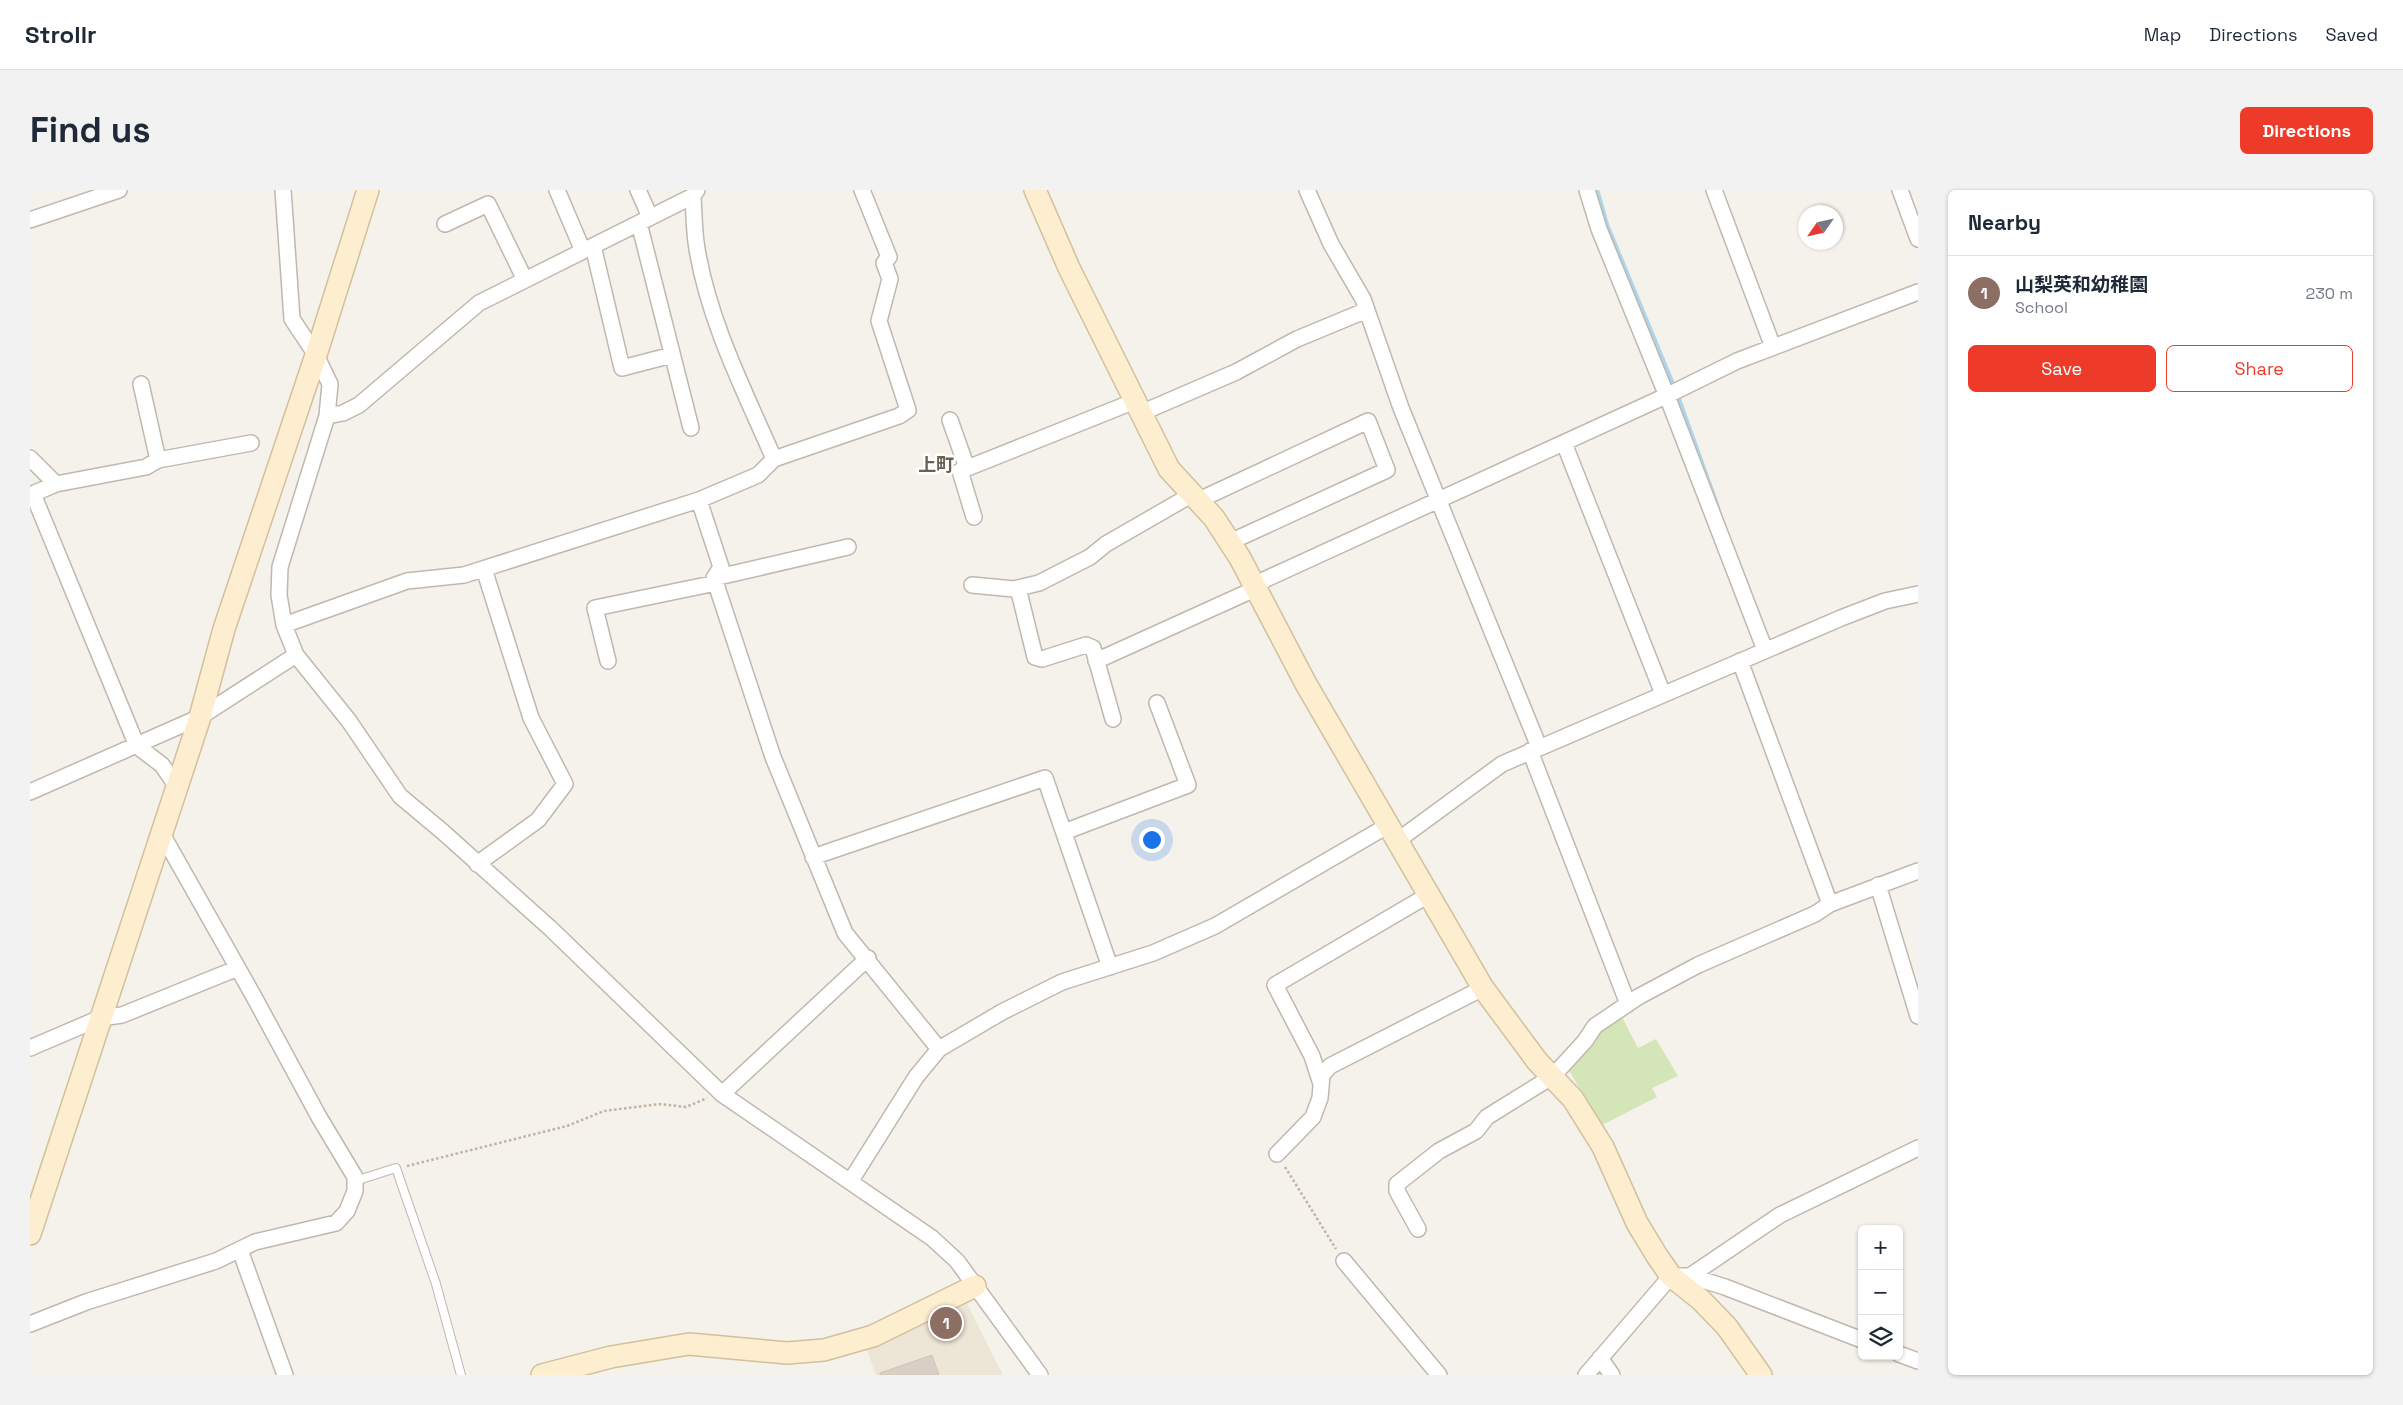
<!DOCTYPE html>
<html lang="en">
<head>
<meta charset="utf-8">
<style>
  :root { --surface:#fff; --page:#f2f2f3; --text:#1f2937; --muted:#747a83; --line:#e0e1e3; --accent:#ee3b29 }
  body { margin:0; font-family:"Space Grotesk","Noto Sans JP",sans-serif; background:var(--page); color:var(--text) }
  .controls { position:absolute; right:15px; bottom:15px; display:grid; overflow:hidden; border-radius:8px; box-shadow:0 1px 4px #0004 }
  .controls button { width:45px; height:45px; display:grid; place-items:center; padding:0; border:0; border-bottom:1px solid var(--line); background:var(--surface); color:var(--text); font:25px sans-serif }
  .compass { position:absolute; left:1768px; top:15px; width:45px; height:45px; border-radius:50%; background:var(--surface); box-shadow:0 1px 4px #0004; rotate:236deg }
  .you { position:absolute; left:1121px; top:649px; width:18px; height:18px; margin:-12px; border:4px solid #fff; border-radius:50%; background:#1a73e8; box-shadow:0 0 0 8px #1a73e833 }
  .badge { display:grid; place-items:center; width:32px; height:32px; border-radius:50%; background:var(--accent); color:#fff; font-size:16px; font-weight:700 }
  .pin { position:absolute; translate:-50% -50%; border:2px solid #fff; box-shadow:0 1px 5px #0006 }
  .list { margin:0; padding:0; list-style:none }
  h2 { display:flex; justify-content:space-between; align-items:center; height:65px; margin:0; padding:0 20px; font-size:21px }
  h2 small { font-size:16px; font-weight:400; color:var(--muted) }
  .list li { display:grid; grid-template-columns:32px 1fr auto; gap:15px; align-items:center; box-sizing:border-box; height:75px; padding:0 20px; border-top:1px solid var(--line) }
  .list b { display:block; font-size:19px; white-space:nowrap }
  .list p { margin:0; font-size:16px; white-space:nowrap; color:var(--muted) }
  .list em { font-size:16px; font-style:normal; color:var(--muted) }
  .actions { display:flex; gap:10px; padding:15px 20px }
  .actions a { flex:1; padding:11px 0; border:1px solid var(--accent); border-radius:8px; text-align:center; font-size:18px; color:var(--accent) }
  .actions .main { background:var(--accent); color:#fff }
  .icon { flex:none; width:28px; height:28px; fill:none; stroke:currentColor; stroke-width:2; stroke-linecap:round; stroke-linejoin:round }
  .map { position:relative; flex:none; width:1888px; height:1185px; overflow:hidden; border-radius:8px }
  header { display:flex; align-items:center; gap:30px; box-sizing:border-box; height:70px; padding:0 25px; background:var(--surface); border-bottom:1px solid var(--line) }
  header strong { font-size:24px }
  nav { display:flex; gap:28px; margin-inline-start:auto; font-size:18px }
  .intro { display:flex; align-items:center; justify-content:space-between; box-sizing:border-box; height:120px; padding:0 30px }
  h1 { margin:0; font-size:35px }
  .button { padding:12px 22px; border-radius:8px; background:var(--accent); color:#fff; font-size:18px; font-weight:700 }
  main { display:flex; gap:30px; padding:0 30px }
  aside { flex:1; background:var(--surface); border-radius:8px; box-shadow:0 1px 4px #0004 }
  .map>svg:first-child { display:block }
  .education { fill:#ede5d6 }
  .green { fill:#d4e6b7 }
  .lines { fill:none; stroke-linecap:round; stroke-linejoin:round }
  .stream { stroke:#acd6ed; stroke-width:4.5 }
  .building { fill:#d9cfc4; stroke:#d0c4b5 }
  .lane-casing { stroke:#c0b8ae; stroke-width:10 }
  .street-casing { stroke:#c0b8ae; stroke-width:18 }
  .secondary-casing { stroke:#d1c19d; stroke-width:24 }
  .path { stroke:#c1b3a0; stroke-width:2.5; stroke-dasharray:2.5 2.5; stroke-linecap:butt }
  .lane { stroke:#fff; stroke-width:8 }
  .street { stroke:#fff; stroke-width:15 }
  .secondary { stroke:#fceece; stroke-width:21 }
  .labels { text-anchor:middle; dominant-baseline:central; stroke-width:5; stroke-linejoin:round; paint-order:stroke }
  .quarter-label { font-size:18px; font-weight:bold; fill:#6b5f51; stroke:#fff }
</style>
</head>
<body>
<header>
<strong>Strollr</strong>
<nav><a>Map</a><a>Directions</a><a>Saved</a></nav>
</header>
<div class="intro"><h1>Find us</h1><a class="button">Directions</a></div>
<main>
<div class="map">
<svg width="1888" height="1185" viewBox="0 0 1888 1185">
  <rect width="100%" height="100%" fill="#f5f1eb"/>
  <path class="education" d="M935,1109L973,1185H846L836,1158Z"/>
  <path class="green" d="M1592,827L1608,858L1626,849L1648,886L1622,898L1627,907L1572,935L1538,879L1574,837Z"/>
  <g class="lines">
    <path class="stream" d="M1567,0L1577,35L1647,204L1688,318"/>
  </g>
  <path class="building" d="M902,1165L909,1185H850V1183Z"/>
  <g class="lines">
    <g class="lane-casing">
      <path id="lane" d="M325,991L366,978L406,1094L431,1185"/>
    </g>
    <g class="street-casing">
      <path id="street" d="M253,0L262,129L286,165L300,194L297,226L250,377L249,405L254,435L266,465L319,531L370,606L413,642L520,738L692,904L902,1048L927,1071L1010,1185
        M527,0L553,61
        M608,0L620,27
        M1277,0L1301,54L1333,109L1371,218L1509,557
        M1557,0L1569,39L1637,206L1735,460
        M1684,0L1743,157
        M1870,0L1888,49
        M663,6C664,23 664,42 667,59C679,132 715,202 744,269
        M0,30L89,0
        M609,33L661,238
        M415,34L458,14L495,90
        M563,56L592,178L642,165
        M111,194L128,270
        M1111,223L1206,182L1267,149L1337,120
        M297,226L313,223L329,215L449,113L663,6L667,0
        M920,230L937,278
        M1534,253L1633,504
        M0,268L26,294
        M3,304L107,556L132,575L147,597
        M0,305L26,294L116,277L128,270L221,253
        M669,310L691,377L684,388L743,567L815,743L909,859
        M1167,311L1338,231L1357,280L1200,352
        M944,327L930,281L1105,211
        M684,388L818,357
        M942,395L984,399L1009,393L1060,367L1076,354L1161,305
        M988,398L1005,467L1012,469L1056,455L1063,458L1083,529
        M254,435L377,391L434,385L669,310L728,285L744,269L869,226L878,220L849,131L860,89L854,73L859,67L832,0
        M578,471L565,418L686,393
        M1066,471L1216,403L1236,389L1638,205L1707,171L1888,102
        M1710,471L1800,714
        M1500,561L1598,814
        M0,602L170,527L266,465
        M1034,642L1158,595L1127,513
        M1367,651L1472,574L1811,428L1855,411L1888,404
        M783,667L1015,588L1080,777
        M447,674L508,630L535,594L501,528L454,379
        M1848,695L1888,826
        M0,858L70,828L92,825L208,778
        M1291,894L1282,866L1245,795L1400,704
        M692,904L838,768
        M1247,964L1283,927L1290,908L1292,885L1300,876L1453,798
        M820,992L886,887L909,859L972,822L1032,792L1123,763L1185,736L1357,636
        M1388,1039L1367,1001V994L1409,961L1446,941L1457,927L1523,886L1555,851L1565,836L1608,807L1668,775L1785,724L1800,714L1888,681
        M210,1060L255,1185
        M1314,1071L1409,1185
        M1660,1086L1750,1025L1888,958
        M0,1134L56,1112L186,1071L225,1052L306,1033L317,1021L325,1001V987L289,927L223,805L132,644
        M1869,1164L1888,1171
        M1570,1168L1582,1185
        M1556,1185L1641,1086H1660L1695,1097L1832,1150"/>
    </g>
    <g class="secondary-casing">
      <path id="secondary" d="M1005,0L1039,78L1139,279L1184,328L1210,368L1276,494L1453,798L1507,871L1543,909L1573,957L1607,1033L1627,1066L1641,1086L1671,1110L1697,1137L1731,1185
        M0,1044L170,527L194,439L286,165L338,0
        M512,1185L581,1167L659,1154L757,1163L794,1160L843,1146L945,1096"/>
    </g>
    <path class="path" d="M377,976L537,936L574,921L630,914L656,917L677,908
      M1255,977L1306,1059"/>
    <use href="#lane" class="lane"/>
    <use href="#street" class="street"/>
    <use href="#secondary" class="secondary"/>
  </g>
  <g class="labels">
    <g class="quarter-label">
      <text x="906" y="274">上町</text>
    </g>
  </g>
</svg>
<div class="controls">
<button>+</button>
<button>−</button>
<button><svg class="icon" aria-label="layers" viewBox="0 0 24 24"><path d="M12 4l9 5-9 5-9-5zM3 14l9 5 9-5"/></svg></button>
</div>
<svg class="compass" viewBox="-18 -18 36 36"><path d="M0-13l5 13h-10z" fill="#e53935"/><path d="M0 13l5-13h-10z" fill="#747a83"/></svg>
<div class="you"></div>
<div class="pin badge" style="left:916px;top:1133px;background:#8d6e63">1</div>
</div>
<aside>
<h2>Nearby<small></small></h2>
<ul class="list">
<li><span class="badge" style="background:#8d6e63">1</span><div><b>山梨英和幼稚園</b><p>School</p></div><em>230 m</em></li>
</ul>
<div class="actions"><a class="main">Save</a><a>Share</a></div>
</aside>
</main>
</body>
</html>
